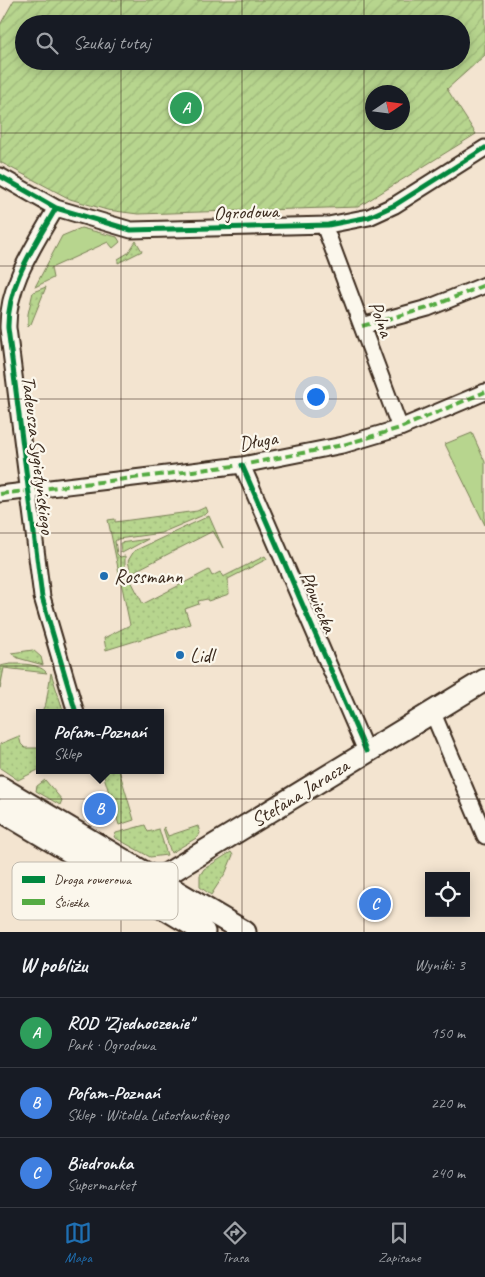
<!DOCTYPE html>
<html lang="pl">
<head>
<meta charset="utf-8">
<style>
  :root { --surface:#171b24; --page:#242831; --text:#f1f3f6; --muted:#9ea1a6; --line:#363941; --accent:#1f6fb2 }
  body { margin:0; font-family:Caveat,sans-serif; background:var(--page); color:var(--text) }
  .controls { position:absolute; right:15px; bottom:15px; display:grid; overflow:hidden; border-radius:0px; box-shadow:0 2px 12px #0003 }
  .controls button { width:45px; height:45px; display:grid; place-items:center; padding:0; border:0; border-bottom:1px solid var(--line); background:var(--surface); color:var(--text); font:25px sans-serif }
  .compass { position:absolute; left:365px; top:85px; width:45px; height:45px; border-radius:50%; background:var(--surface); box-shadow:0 2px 12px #0003; rotate:77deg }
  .you { position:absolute; left:315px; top:396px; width:18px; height:18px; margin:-12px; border:4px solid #fff; border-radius:50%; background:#1a73e8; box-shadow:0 0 0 8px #1a73e833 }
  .badge { display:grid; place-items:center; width:32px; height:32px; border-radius:50%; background:var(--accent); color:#fff; font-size:16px; font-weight:700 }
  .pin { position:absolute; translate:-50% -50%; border:2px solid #fff; box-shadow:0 1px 5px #0006 }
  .popup { position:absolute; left:36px; top:709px; width:128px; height:65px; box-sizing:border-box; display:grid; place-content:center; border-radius:0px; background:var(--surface); filter:drop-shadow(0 1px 4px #0005); font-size:16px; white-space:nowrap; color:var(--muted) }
  .popup b { font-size:19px; color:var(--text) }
  .popup::after { content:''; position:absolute; left:50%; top:100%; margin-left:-10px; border:10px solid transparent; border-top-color:var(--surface) }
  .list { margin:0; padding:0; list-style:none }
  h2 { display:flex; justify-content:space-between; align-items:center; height:65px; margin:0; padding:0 20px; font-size:21px }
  h2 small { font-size:16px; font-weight:400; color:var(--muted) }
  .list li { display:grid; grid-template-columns:32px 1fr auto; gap:15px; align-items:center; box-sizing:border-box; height:70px; padding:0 20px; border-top:1px solid var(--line) }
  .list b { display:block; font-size:19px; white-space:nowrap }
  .list p { margin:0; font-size:16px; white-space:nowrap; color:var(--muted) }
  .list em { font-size:16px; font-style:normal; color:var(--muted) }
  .icon { flex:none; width:28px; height:28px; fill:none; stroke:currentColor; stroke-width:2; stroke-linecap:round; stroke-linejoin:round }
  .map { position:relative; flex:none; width:485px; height:932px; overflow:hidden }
  .search { position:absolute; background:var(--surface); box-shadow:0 2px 12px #0003; left:15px; right:15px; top:15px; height:55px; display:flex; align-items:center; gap:12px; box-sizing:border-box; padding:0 18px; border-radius:28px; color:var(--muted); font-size:19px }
  .sheet { height:275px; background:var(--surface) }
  nav { display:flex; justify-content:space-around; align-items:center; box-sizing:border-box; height:70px; border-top:1px solid var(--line); background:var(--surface); font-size:14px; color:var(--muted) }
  nav a { display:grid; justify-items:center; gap:2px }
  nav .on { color:var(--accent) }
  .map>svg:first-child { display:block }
  .grass { fill:url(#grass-dots); stroke:#798056 }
  .park { fill:#b7d58e; stroke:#798056 }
  .garden { fill:url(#garden-furrows); stroke:#798056; fill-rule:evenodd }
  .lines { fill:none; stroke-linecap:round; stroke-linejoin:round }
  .minor-casing { stroke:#3b2a1e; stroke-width:19 }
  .secondary-casing { stroke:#3b2a1e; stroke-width:25 }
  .minor { stroke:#fbf7ec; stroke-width:15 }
  .secondary { stroke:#fbf7ec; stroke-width:21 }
  .quiet { stroke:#55ab43; stroke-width:4; stroke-dasharray:8 4; stroke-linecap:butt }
  .cycleway-casing { stroke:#fbf7ec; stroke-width:8 }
  .cycleway { stroke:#00873e; stroke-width:5 }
  .grid { fill:none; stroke:#3b2a1e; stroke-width:1; stroke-opacity:0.55 }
  .poi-dot { fill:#1f6fb2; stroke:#fbf7ec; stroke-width:2 }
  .labels { text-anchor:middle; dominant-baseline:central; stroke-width:4.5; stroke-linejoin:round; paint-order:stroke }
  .street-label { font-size:20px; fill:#3b2a1e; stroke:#fbf7ec }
  .poi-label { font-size:20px; fill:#3b2a1e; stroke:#fbf7ec; text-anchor:start }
  .key { fill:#fbf7ec; stroke:#c1baae; stroke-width:1 }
  .key-label { font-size:14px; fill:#3b2a1e }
</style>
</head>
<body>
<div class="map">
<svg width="485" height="932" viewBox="0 0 485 932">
  <defs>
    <pattern id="grass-dots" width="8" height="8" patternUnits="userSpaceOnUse" patternTransform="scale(1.25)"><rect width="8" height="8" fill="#b7d58e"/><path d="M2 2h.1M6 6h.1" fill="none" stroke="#9eb77a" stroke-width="1.8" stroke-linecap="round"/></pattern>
    <pattern id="garden-furrows" width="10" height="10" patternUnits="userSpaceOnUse" patternTransform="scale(1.25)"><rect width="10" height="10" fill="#b7d58e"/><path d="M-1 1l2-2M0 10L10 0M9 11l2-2" fill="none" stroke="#9eb77a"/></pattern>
  </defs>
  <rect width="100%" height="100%" fill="#f3e4d0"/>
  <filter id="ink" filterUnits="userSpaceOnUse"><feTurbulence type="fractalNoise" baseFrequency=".02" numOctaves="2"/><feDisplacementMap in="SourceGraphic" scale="10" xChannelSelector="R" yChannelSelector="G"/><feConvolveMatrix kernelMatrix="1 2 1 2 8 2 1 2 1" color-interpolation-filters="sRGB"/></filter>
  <g filter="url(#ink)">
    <path class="grass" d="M136,241L142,251L118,263V259L128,253Z
      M46,287L31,324L28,327V314L33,292Z
      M206,507L208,512L206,514L161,533L118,539L115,541L117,554L120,557L125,556V569L143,604L209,570L212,576L220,572L223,577L265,556L267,559L228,579L229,594L208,601L207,599L198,601L199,604L185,609L190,624L106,650L104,638L130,625L108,520L115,519V522L197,511Z
      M209,516L223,548L213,531L131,573L128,561L134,551Z
      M33,650L41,657L43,665L18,658L11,653Z
      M10,664C22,664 39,663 47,673L4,668L0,689V666Z
      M51,673L64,713H41L46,703Z
      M19,736L21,744L25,748H38L40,751V769L18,780L0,768V744Z
      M102,770H119L134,820L119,825Z
      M45,780L62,800L60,805L36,791L37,786Z
      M145,825L148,832L159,829L167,855L150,857L114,837L116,833Z
      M198,826L200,833L198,837L171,853L163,828L164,827L168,836Z
      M231,852L233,855L226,872L211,895L200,887V875L204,869Z"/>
    <path class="park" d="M81,228L117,237L120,242L113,248L108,242L51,268L53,278L35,287L62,236Z
      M472,433L485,462V525L445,444Z
      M148,539L122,553L121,552L120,543Z"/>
    <path class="garden" d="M14,0H485V55L447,89L476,134L358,207L138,214L107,210L70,199L0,162V25ZM24,24H461V61H24ZM372,92H402V122H372Z"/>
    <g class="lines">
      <g class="minor-casing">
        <path id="minor" d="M0,176L56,208L131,230L328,225L369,217L395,205L485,148
          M56,208C35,245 7,284 8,328L42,597L76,713
          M324,225L400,428
          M362,326L428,308L485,285
          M242,465L366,751
          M0,494L242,465L343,445L400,428L485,392
          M432,711L485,836"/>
      </g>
      <g class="secondary-casing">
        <path id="secondary" d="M0,787L245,932
          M0,810L204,932
          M150,900L164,876L485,680"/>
      </g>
      <use href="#minor" class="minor"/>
      <use href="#secondary" class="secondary"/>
      <path class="quiet" d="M362,326L428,308L485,285
        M0,494L242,465L343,445L400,428L485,392"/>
      <g class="cycleway-casing">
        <path id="cycleway" d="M0,176L56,208L131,230L328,225L369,217L395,205L485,148
          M56,208C35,245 7,284 8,328L42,597L76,713
          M242,465L366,751"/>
      </g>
      <use href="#cycleway" class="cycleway"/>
    </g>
  </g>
  <path class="grid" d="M121,0V24M242,0V24M364,0V24M121,61V932M242,61V932M364,61V932M0,133H485M0,266H485M0,399H485M0,533H485M0,666H485M0,799H485"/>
  <g class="poi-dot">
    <circle cx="104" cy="576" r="5"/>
    <circle cx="180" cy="655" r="5"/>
  </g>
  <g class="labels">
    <g class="street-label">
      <text transform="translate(246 212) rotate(-2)">Ogrodowa</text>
      <text transform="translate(381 319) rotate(70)">Polna</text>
      <text transform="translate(258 441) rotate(-10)">Długa</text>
      <text transform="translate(38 455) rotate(83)">Tadeusza Sygietyńskiego</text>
      <text transform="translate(318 602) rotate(67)">Płowiecka</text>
      <text transform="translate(300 793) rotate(-32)">Stefana Jaracza</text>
    </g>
    <g class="poi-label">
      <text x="114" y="576">Rossmann</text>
      <text x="190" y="655">Lidl</text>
    </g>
  </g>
  <rect x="12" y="862" width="166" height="58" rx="8" class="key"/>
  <rect x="22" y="876" width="23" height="7" fill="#00873e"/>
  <rect x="22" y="899" width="23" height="6" fill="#55ab43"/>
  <g class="key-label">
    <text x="54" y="884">Droga rowerowa</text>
    <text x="54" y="907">Ścieżka</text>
  </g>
</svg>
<div class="controls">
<button><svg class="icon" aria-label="locate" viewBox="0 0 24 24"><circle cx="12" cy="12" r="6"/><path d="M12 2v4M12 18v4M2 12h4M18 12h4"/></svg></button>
</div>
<svg class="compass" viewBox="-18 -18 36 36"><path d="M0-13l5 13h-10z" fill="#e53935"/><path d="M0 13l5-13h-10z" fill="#9ea1a6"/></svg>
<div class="you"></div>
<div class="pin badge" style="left:186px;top:108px;background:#2e9e5b">A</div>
<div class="pin badge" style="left:100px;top:809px;background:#3f7fe0">B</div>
<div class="popup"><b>Pofam-Poznań</b>Sklep</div>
<div class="pin badge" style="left:375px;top:904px;background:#3f7fe0">C</div>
<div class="search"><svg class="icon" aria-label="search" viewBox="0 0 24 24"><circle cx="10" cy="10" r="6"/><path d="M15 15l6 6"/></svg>Szukaj tutaj</div>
</div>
<section class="sheet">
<h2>W pobliżu<small>Wyniki: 3</small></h2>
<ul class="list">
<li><span class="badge" style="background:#2e9e5b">A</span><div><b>ROD &quot;Zjednoczenie&quot;</b><p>Park · Ogrodowa</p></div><em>150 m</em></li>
<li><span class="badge" style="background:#3f7fe0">B</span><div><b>Pofam-Poznań</b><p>Sklep · Witolda Lutosławskiego</p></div><em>220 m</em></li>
<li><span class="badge" style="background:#3f7fe0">C</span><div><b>Biedronka</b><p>Supermarket</p></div><em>240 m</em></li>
</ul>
</section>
<nav>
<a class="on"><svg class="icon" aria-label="map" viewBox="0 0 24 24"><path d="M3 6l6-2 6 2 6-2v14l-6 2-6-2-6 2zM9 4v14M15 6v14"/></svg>Mapa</a>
<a><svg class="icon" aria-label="directions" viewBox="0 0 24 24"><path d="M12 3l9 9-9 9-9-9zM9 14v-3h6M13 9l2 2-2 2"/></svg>Trasa</a>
<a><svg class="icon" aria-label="saved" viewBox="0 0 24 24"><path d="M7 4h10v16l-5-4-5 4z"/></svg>Zapisane</a>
</nav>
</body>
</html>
